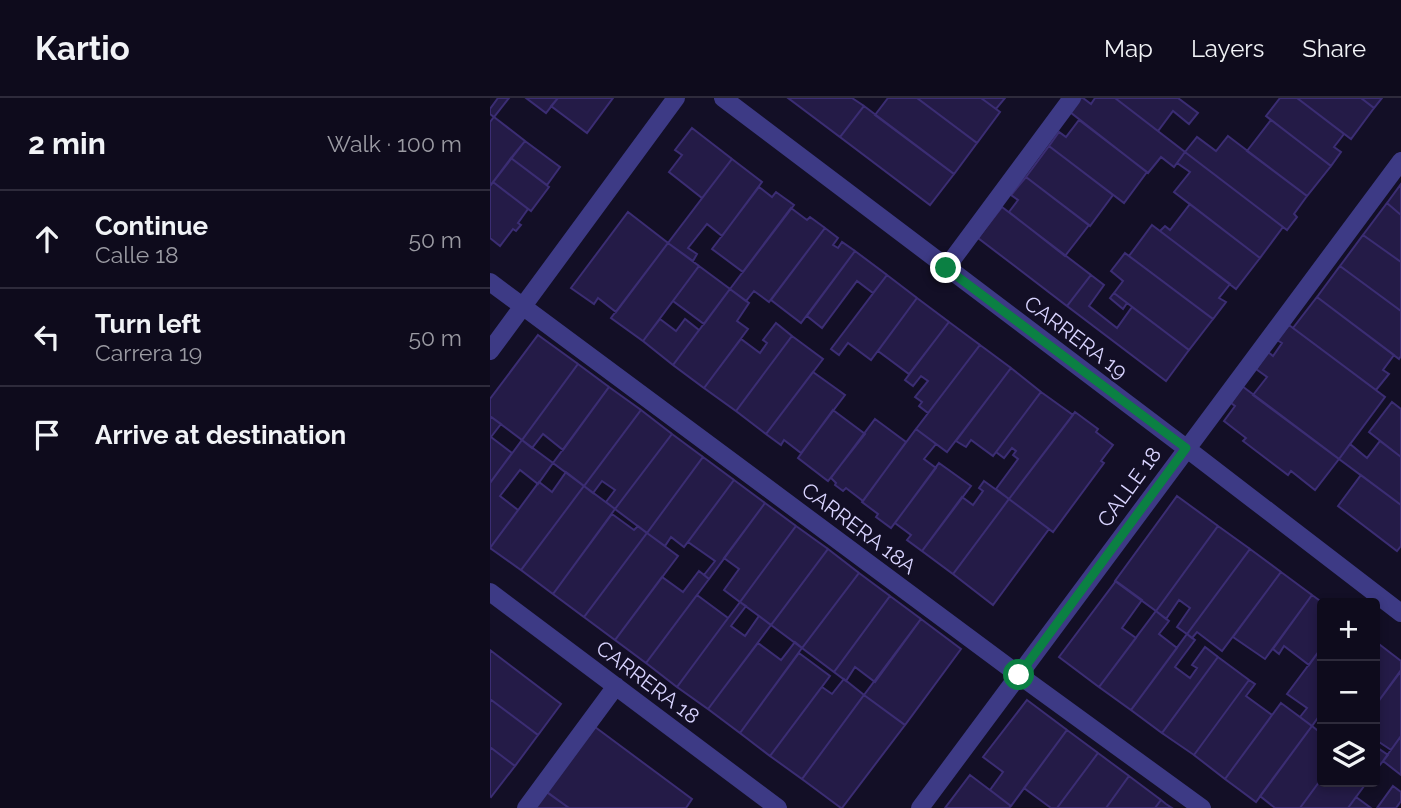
<!DOCTYPE html>
<html lang="en">
<head>
<meta charset="utf-8">
<style>
  :root { --surface:#0e0b1c; --page:#1c1929; --text:#f1f3f6; --muted:#9b9ba3; --line:#2e2b3b }
  body { margin:0; font-family:Raleway,sans-serif; background:var(--page); color:var(--text) }
  .controls { position:absolute; right:21px; bottom:21px; display:grid; overflow:hidden; border-radius:7px; box-shadow:0 4px 10px #0003 }
  .controls button { width:63px; height:63px; display:grid; place-items:center; padding:0; border:0; border-bottom:2px solid var(--line); background:var(--surface); color:var(--text); font:35px sans-serif }
  .stop { position:absolute; width:21px; height:21px; margin:-16px; border:5px solid #0b8043; border-radius:50%; background:#fff }
  .stop.end { background:#0b8043; border-color:#fff; box-shadow:0 2px 7px #0008 }
  .list { margin:0; padding:0; list-style:none }
  h2 { display:flex; justify-content:space-between; align-items:center; height:91px; margin:0; padding:0 28px; font-size:30px }
  h2 small { font-size:23px; font-weight:400; color:var(--muted) }
  .list li { display:grid; grid-template-columns:46px 1fr auto; gap:21px; align-items:center; box-sizing:border-box; height:98px; padding:0 28px; border-top:2px solid var(--line) }
  .list b { display:block; font-size:26px; white-space:nowrap }
  .list p { margin:0; font-size:23px; white-space:nowrap; color:var(--muted) }
  .list em { font-size:23px; font-style:normal; color:var(--muted) }
  .icon { flex:none; width:38px; height:38px; fill:none; stroke:currentColor; stroke-width:2; stroke-linecap:round; stroke-linejoin:round }
  .map { position:relative; flex:none; width:911px; height:710px; overflow:hidden }
  header { display:flex; align-items:center; gap:42px; box-sizing:border-box; height:98px; padding:0 35px; background:var(--surface); border-bottom:2px solid var(--line) }
  header strong { font-size:33px }
  nav { display:flex; gap:38px; margin-inline-start:auto; font-size:24px }
  main { display:flex }
  aside { flex:1; background:var(--surface) }
  .map>svg:first-child { display:block }
  .building { fill:#241b47; stroke:#3b2d73; stroke-width:2 }
  .lines { fill:none; stroke-linecap:round; stroke-linejoin:round }
  .minor { stroke:#3d3a85; stroke-width:18 }
  .route { stroke:#0b8043; stroke-width:9 }
  .labels { text-anchor:middle; dominant-baseline:central; stroke-width:5; stroke-linejoin:round; paint-order:stroke }
  .street-label { font-size:21px; fill:#d9d4ff; stroke:#130f26 }
</style>
</head>
<body>
<header>
<strong>Kartio</strong>
<nav><a>Map</a><a>Layers</a><a>Share</a></nav>
</header>
<main>
<aside>
<h2>2 min<small>Walk · 100 m</small></h2>
<ul class="list">
<li><svg class="icon" aria-label="ahead" viewBox="0 0 24 24"><path d="M12 20V5M6 11l6-6 6 6"/></svg><div><b>Continue</b><p>Calle 18</p></div><em>50 m</em></li>
<li><svg class="icon" aria-label="left" viewBox="0 0 24 24"><path d="M17 20v-9H6M10 6l-5 5 5 5"/></svg><div><b>Turn left</b><p>Carrera 19</p></div><em>50 m</em></li>
<li><svg class="icon" aria-label="arrive" viewBox="0 0 24 24"><path d="M6 21V4h12l-3 4 3 4H6"/></svg><div><b>Arrive at destination</b></div></li>
</ul>
</aside>
<div class="map">
<svg width="911" height="710" viewBox="0 0 911 710">
  <rect width="100%" height="100%" fill="#130f26"/>
  <path class="building" d="M8,0H19L4,19L0,16V11Z
    M36,0H68L56,15Z
    M68,0H123L97,35L61,8Z
    M298,0H362L374,8L350,39Z
    M398,0H427L487,45L464,76L385,17Z
    M427,0H491L510,14L487,45Z
    M491,0H515L506,11Z
    M591,0H593L601,6L605,0H625L695,54L684,69L671,59L658,75L580,14Z
    M625,0H688L708,15L699,26L683,13L668,33Z
    M790,0H807L854,36L844,49L851,54L841,68L776,18Z
    M807,0H871L884,10L861,41Z
    M871,0H892L884,10Z
    M374,8L464,76L440,107L350,39Z
    M4,19L35,43L0,88V24Z
    M589,22L657,74L634,105L559,48L569,34L576,39Z
    M781,22L841,68L817,98L757,53Z
    M202,30L242,61L212,100L179,74L192,57L185,52Z
    M738,38L817,98L804,116L807,119L797,132L695,54L707,39L726,53Z
    M35,43L70,69L57,87L21,60Z
    M559,48L623,97L600,128L536,79Z
    M695,54L793,129L770,160L684,94L700,74L687,65Z
    M21,60L59,89L41,113L3,84Z
    M242,61L272,84L232,138L217,126L198,150L207,156L203,163L178,145Z
    M536,79L599,127L575,158L519,114L528,102L521,97Z
    M3,84L38,111L28,125L31,127L26,133L23,131L10,148L0,140V88Z
    M911,86V117L897,105Z
    M269,89L282,99L286,94L304,107L253,174L222,151Z
    M897,105L911,117V164L873,137Z
    M700,106L770,160L746,191L670,133L675,128L680,132Z
    M512,109L601,177L577,208L488,140Z
    M301,110L317,122L320,119L335,130L279,204L264,193L256,203L240,191Z
    M138,114L178,145L126,214L108,200L104,206L81,190Z
    M662,127L740,186L729,200L736,204L723,221L639,158Z
    M335,130L348,140L343,147L348,150L352,144L365,153L311,225L281,202Z
    M873,137L911,164V213L850,168Z
    M178,145L209,168L153,243L121,220Z
    M365,153L397,177L383,195L367,183L332,230L317,218Z
    M635,155L723,221L699,252L624,195L633,183L621,173Z
    M209,168L240,191L214,226L183,203Z
    M850,168L911,213V258L909,261L827,199Z
    M397,177L427,200L381,262L358,245L349,257L341,251Z
    M601,177L614,187L599,208L627,230L642,209L699,252L676,283L577,208Z
    M240,191L259,205L247,223L258,231L214,290L183,267Z
    M624,195L637,205L633,211L620,200Z
    M827,199L904,257L893,272L899,276L886,292L803,230Z
    M427,200L459,224L419,276L388,253Z
    M170,221L186,233L195,221L209,232L183,267L153,243Z
    M459,224L490,247L438,315L429,308L432,304L425,299L438,283L431,278L423,288L415,282Z
    M286,225L302,238L246,313L214,290L251,241L270,255L277,245L273,242Z
    M799,227L895,299L849,361L763,297L777,279L766,271L778,254L783,258L792,245L787,242Z
    M48,237L88,266L32,342L0,318V301Z
    M302,238L333,261L276,336L246,313Z
    M490,247L521,270L457,354L426,331Z
    M88,266L119,289L73,352L53,336L42,350L32,342Z
    M521,270L551,294L503,358L481,342L476,349L466,343Z
    M323,274L355,297L311,355L294,342L291,347L276,336Z
    M752,288L849,361L825,392L801,373L798,377L753,343L756,340L734,323L745,308L741,305Z
    M119,289L151,312L94,388L63,365Z
    M551,294L583,317L519,401L506,391L528,361L523,357L526,353L522,350L514,360L506,354Z
    M902,304L911,311V359L879,334Z
    M151,312L182,336L125,411L116,404L125,392L112,383L103,395L94,388Z
    M343,312L375,336L338,383L308,360Z
    M585,314L608,331L606,334L623,347L611,363L614,365L563,434L519,401Z
    M0,318L11,326L1,339L22,355L0,385Z
    M385,321L416,344L373,403L356,390L353,393L345,387L346,385L341,380Z
    M426,331L446,346L434,361L446,370L401,430L386,419L388,416L372,404Z
    M182,336L213,359L157,435L125,411Z
    M32,342L63,365L48,386L30,372L10,398L28,412L0,450V385Z
    M890,343L911,359V407L849,361L860,346L877,360Z
    M213,359L244,382L194,449L181,439L175,448L157,435Z
    M449,365L481,388L432,453L417,442L421,437L405,425Z
    M76,374L94,388L31,472L0,450L49,384L62,394Z
    M871,377L911,407V448L907,453L848,408Z
    M244,382L275,405L219,481L214,477L225,463L198,444Z
    M494,383L519,401L463,476L432,453L472,399L483,407L493,393L489,390Z
    M94,388L125,411L63,496L31,472Z
    M687,398L728,428L666,513L625,483Z
    M519,401L559,431L503,507L463,476Z
    M275,405L306,428L250,504L234,492L249,471L234,460Z
    M122,416L144,432L148,428L157,435L94,519L63,496Z
    M306,428L338,451L281,527L250,504Z
    M728,428L760,451L697,536L687,529L700,510L689,502L676,521L666,513Z
    M157,435L188,458L125,542L94,519Z
    M338,451L369,475L312,550L281,527Z
    M760,451L791,474L732,553L707,534L702,540L697,536Z
    M209,473L219,481L156,565L125,542L172,479L193,494Z
    M791,474L822,497L775,561L743,539Z
    M369,475L400,498L344,574L312,550Z
    M626,483L652,502L632,530L646,540L609,589L569,559Z
    M207,497L238,520L187,589L156,565Z
    M822,497L833,505L832,549L819,567L794,548L789,556L783,551Z
    M400,498L431,521L385,584L365,569L356,583L344,574Z
    M250,504L256,508L241,528L255,538L269,518L281,527L218,611L187,589Z
    M666,513L679,523L669,536L687,550L641,612L609,589Z
    M431,521L471,551L415,627L374,597Z
    M697,536L705,542L685,569L700,580L707,570L702,567L715,549L728,559L672,635L641,612Z
    M885,543L911,563V572L885,608Z
    M305,544L312,550L250,635L218,611L268,545L291,562Z
    M832,549V614L822,628L810,619L817,610L797,596Z
    M0,552L71,606L48,637L0,601Z
    M309,555L340,578L280,658L250,635Z
    M728,559L759,582L704,657L672,635Z
    M911,573V638L901,652L889,644L885,648L898,657L885,673V608Z
    M354,581L374,597L312,681L280,658L331,590L332,589L342,596Z
    M759,582L765,586L756,598L782,617L735,681L704,657Z
    M374,597L415,627L352,710H351L312,681Z
    M0,601L48,637L25,668L0,649Z
    M537,602L577,632L521,708L500,692L513,674L493,659Z
    M791,605L822,628L766,704L735,681Z
    M101,626L202,701L196,710H79L53,691Z
    M822,628L832,636V680L810,710H785L770,698Z
    M577,632L608,655L567,710H561L534,690Z
    M911,638V677L893,663Z
    M0,649L25,668L1,699L0,698Z
    M608,655L639,678L616,710H567Z
    M480,677L521,708L519,710H455Z
    M639,678L671,702L665,710H616Z
    M832,680V684H877L858,710H810Z
    M903,688L911,694V703L906,710H887Z
    M55,693L79,710H42Z
    M866,699L881,710H858Z
    M671,702L676,706L682,710H665Z"/>
  <g class="lines">
    <path class="minor" d="M233,0L696,350L911,515
      M456,170L582,0
      M0,184L529,577L712,710
      M0,253L186,0
      M0,494L288,710
      M36,710L126,588
      M430,710L911,63"/>
  </g>
  <g class="lines">
    <path class="route" d="M456,170L696,350L529,577"/>
  </g>
  <g class="labels">
    <g class="street-label">
      <text transform="translate(586 239) rotate(37)">CARRERA 19</text>
      <text transform="translate(639 389) rotate(-54)">CALLE 18</text>
      <text transform="translate(369 430) rotate(37)">CARRERA 18A</text>
      <text transform="translate(158 584) rotate(37)">CARRERA 18</text>
    </g>
  </g>
</svg>
<div class="controls">
<button>+</button>
<button>−</button>
<button><svg class="icon" aria-label="layers" viewBox="0 0 24 24"><path d="M12 4l9 5-9 5-9-5zM3 14l9 5 9-5"/></svg></button>
</div>
<div class="stop" style="left:529px;top:577px"></div>
<div class="stop end" style="left:456px;top:170px"></div>
</div>
</main>
</body>
</html>
